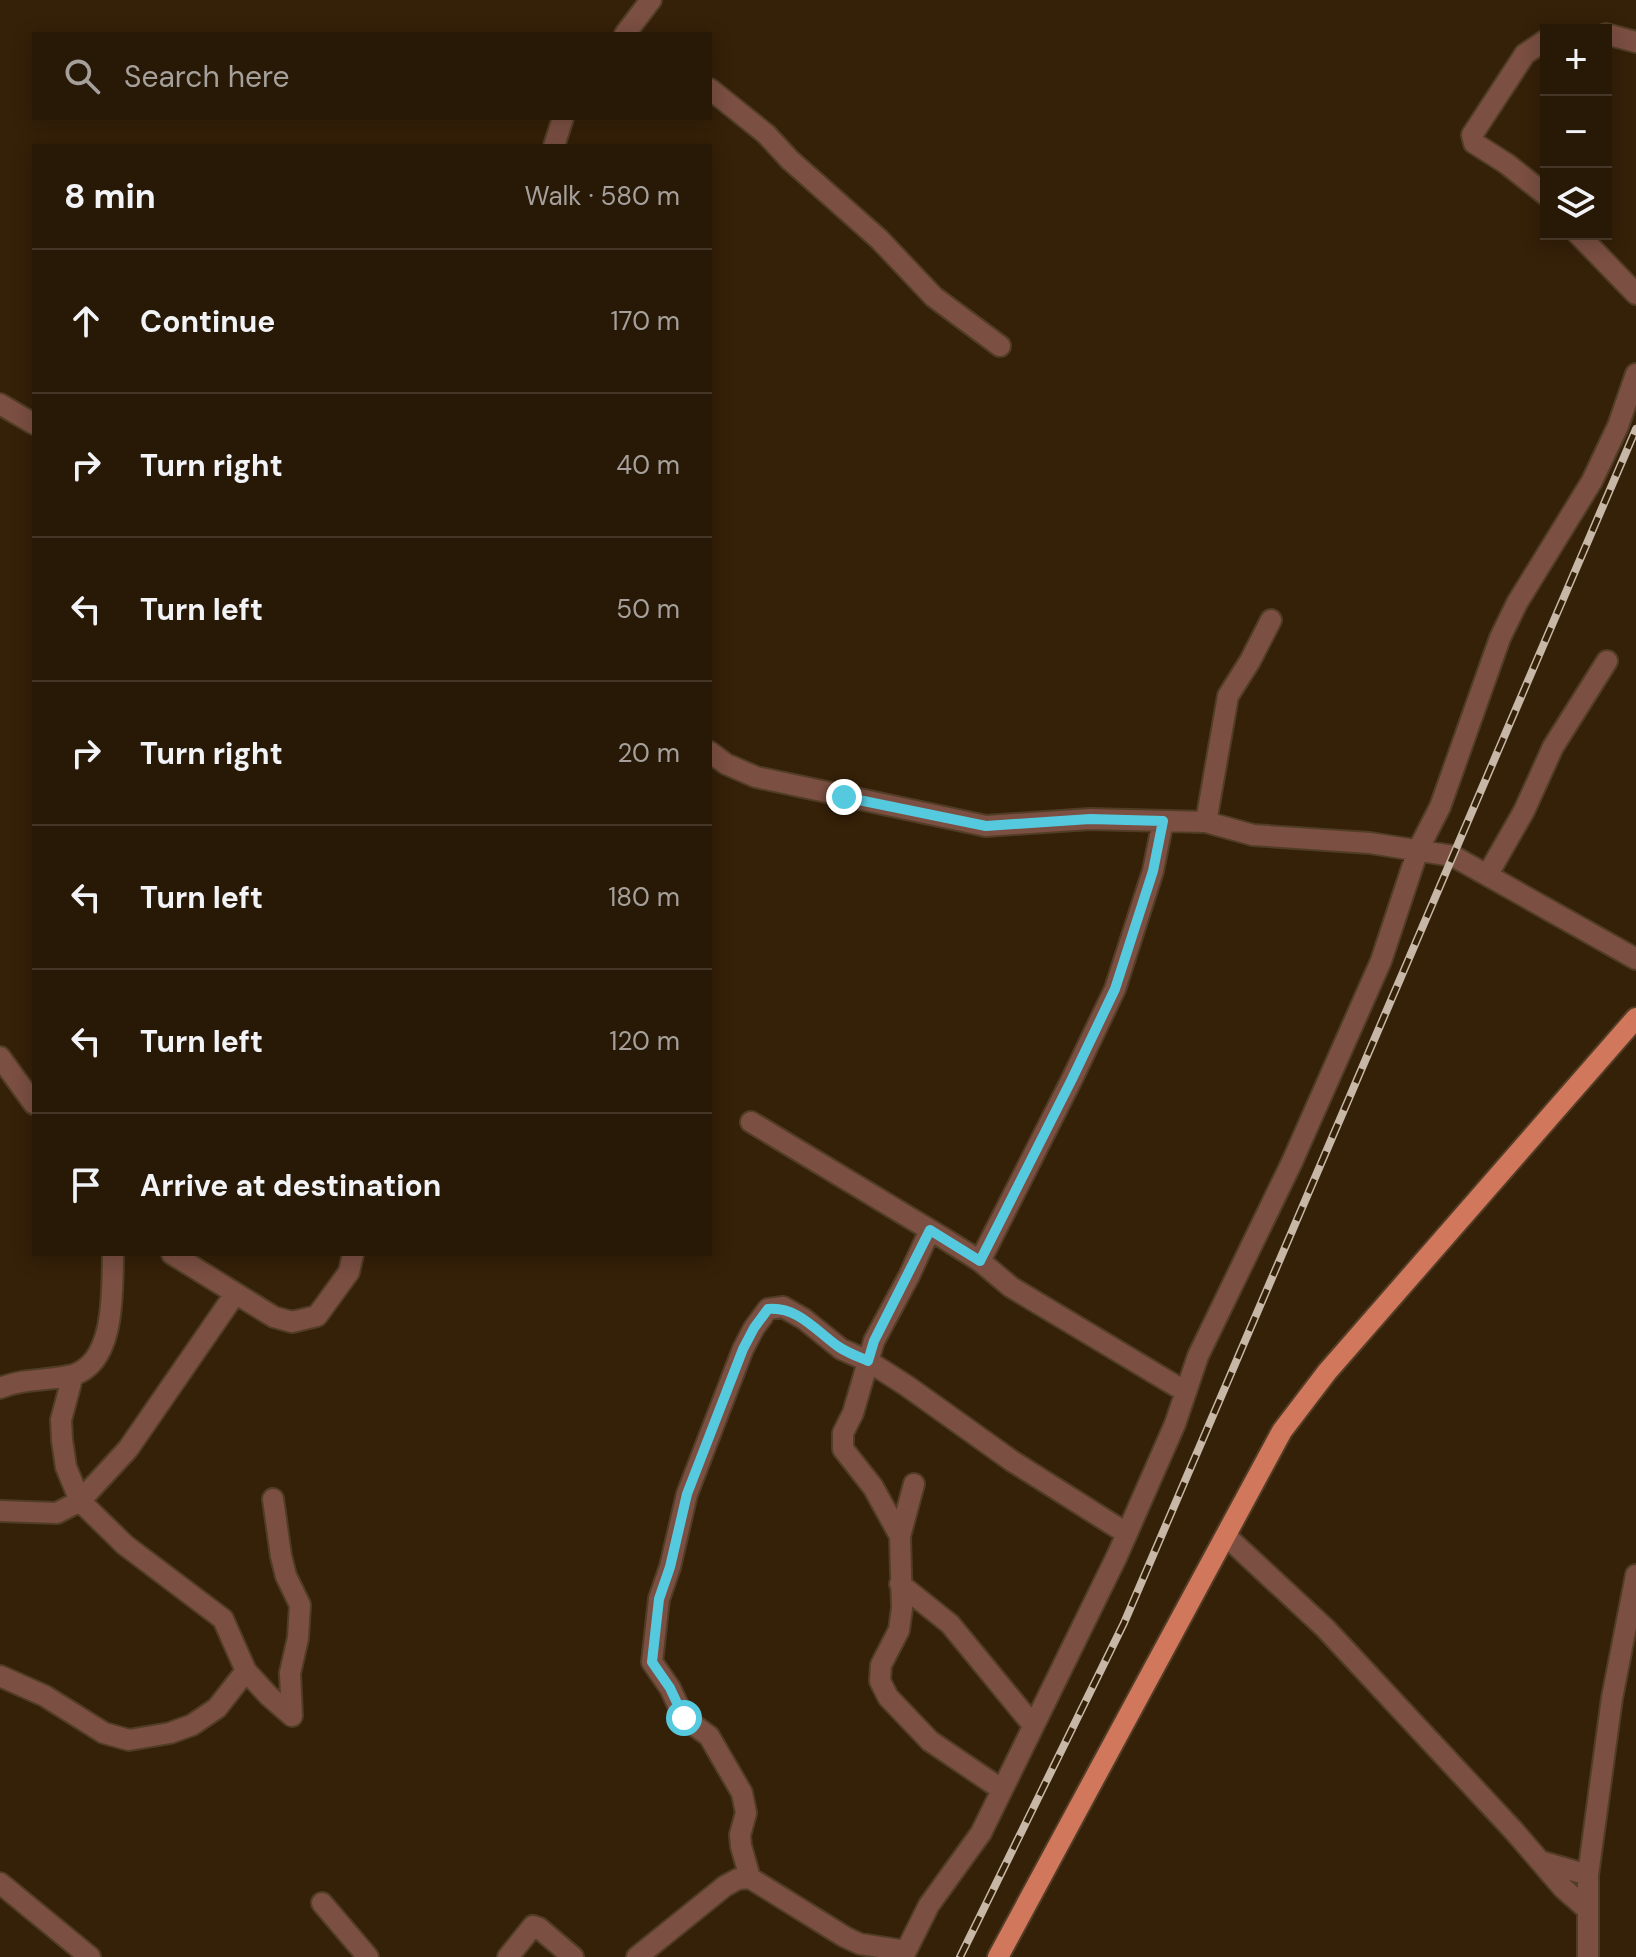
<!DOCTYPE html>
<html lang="en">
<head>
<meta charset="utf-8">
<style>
  :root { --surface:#281806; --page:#342514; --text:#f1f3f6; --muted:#a5a09b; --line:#443728 }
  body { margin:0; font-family:"DM Sans",sans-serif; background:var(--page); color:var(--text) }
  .controls { position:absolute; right:24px; top:24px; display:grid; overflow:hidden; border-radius:0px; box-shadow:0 4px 20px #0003 }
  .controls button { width:72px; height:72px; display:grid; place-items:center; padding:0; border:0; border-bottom:2px solid var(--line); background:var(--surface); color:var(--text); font:40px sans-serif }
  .stop { position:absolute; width:24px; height:24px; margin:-18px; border:6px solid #55cadf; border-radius:50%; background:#fff }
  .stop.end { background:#55cadf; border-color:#fff; box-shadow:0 2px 8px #0008 }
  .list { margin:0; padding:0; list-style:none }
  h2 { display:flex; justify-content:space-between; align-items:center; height:104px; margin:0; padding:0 32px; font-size:34px }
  h2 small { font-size:26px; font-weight:400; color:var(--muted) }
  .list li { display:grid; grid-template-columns:52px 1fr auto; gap:24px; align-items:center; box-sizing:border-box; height:144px; padding:0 32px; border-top:2px solid var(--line) }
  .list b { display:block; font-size:30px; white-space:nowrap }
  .list em { font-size:26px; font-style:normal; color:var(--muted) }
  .icon { flex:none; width:44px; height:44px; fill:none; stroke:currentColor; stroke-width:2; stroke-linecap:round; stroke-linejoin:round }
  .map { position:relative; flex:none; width:1636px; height:1957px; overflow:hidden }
  .search { position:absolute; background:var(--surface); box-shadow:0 4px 20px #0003; left:32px; top:32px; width:680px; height:88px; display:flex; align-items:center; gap:20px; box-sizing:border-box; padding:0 28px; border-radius:0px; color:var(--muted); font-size:30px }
  .panel { position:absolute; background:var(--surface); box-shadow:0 4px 20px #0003; left:32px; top:144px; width:680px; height:1112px; border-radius:0px }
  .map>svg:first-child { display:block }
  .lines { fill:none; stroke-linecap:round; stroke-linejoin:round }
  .minor-casing { stroke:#513d26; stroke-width:24 }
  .major-casing { stroke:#513d26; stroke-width:24 }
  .minor { stroke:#7b4f42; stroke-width:20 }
  .major { stroke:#d1775c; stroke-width:20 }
  .rail-casing { stroke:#c6b7a7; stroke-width:8 }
  .rail { stroke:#352008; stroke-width:5; stroke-dasharray:15; stroke-linecap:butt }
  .route { stroke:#55cadf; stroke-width:10 }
</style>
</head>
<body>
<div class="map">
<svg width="1636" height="1957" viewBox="0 0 1636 1957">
  <rect width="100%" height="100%" fill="#352008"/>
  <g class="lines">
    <g class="minor-casing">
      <path id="minor" d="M625,34L651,0
        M1606,34L1636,42
        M1546,40L1525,54L1472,135L1474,143L1507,164L1546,195
        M710,89L766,134L790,160L879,239L934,297L1000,346
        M554,146L563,118
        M1578,234L1636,294
        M0,404L34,424
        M710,752L726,764L756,777L986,826L1090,819L1206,822L1253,835L1370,843L1453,856L1636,959
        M1206,822L1228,696L1250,661L1271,620
        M1488,874L1524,811L1553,747L1607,661
        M0,1057L34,1104
        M751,1122L940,1236L980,1261L1011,1287L1186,1392
        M930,1230L909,1276L874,1341L853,1413L843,1433V1449L873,1487L900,1536L902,1608L899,1630L881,1665L880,1681L888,1697L930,1741L1001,1789
        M172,1254L274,1317L292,1322L317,1316L349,1272L353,1254
        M980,1261L1072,1079L1115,989L1153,871L1163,821
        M73,1375L61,1420L62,1440L66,1467L80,1501L125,1545L223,1619L246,1671L269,1696L292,1716
        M0,1388C24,1378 48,1381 73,1375C116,1362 112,1290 113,1254
        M273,1499L281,1556L286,1576L300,1605L298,1638L290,1673L292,1716
        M0,1511L57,1513L80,1501L128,1449L235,1294
        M900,1536L914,1484
        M1226,1536L1325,1628L1514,1831L1563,1888L1588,1910
        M900,1584L950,1624L1032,1724
        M0,1676L45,1696L104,1733L129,1740L170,1733L192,1725L217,1708L246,1671
        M1540,1861L1588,1875
        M750,1878L741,1846L740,1835L746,1813L742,1793L709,1736L684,1718L670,1688L652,1662L659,1599L670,1567L687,1494L743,1349L754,1328L768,1309L783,1307L804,1319L841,1349L868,1361L907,1386L1012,1461L1126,1533
        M0,1883L90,1957
        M322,1903L368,1957
        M508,1957L533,1926L539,1928L573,1957
        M637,1957L725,1886L738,1879L750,1878L845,1937L860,1944L906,1951
        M903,1957L929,1905L981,1833L1117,1556L1175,1424L1198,1356L1292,1162L1381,961L1418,850L1440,807L1500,638L1517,603L1592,481L1618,426L1636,374
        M1588,1957V1875L1612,1698L1636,1575"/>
    </g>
    <g class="major-casing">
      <path id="major" d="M998,1957L1282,1431L1327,1372L1636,1018"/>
    </g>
    <use href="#minor" class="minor"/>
    <use href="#major" class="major"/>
    <g class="rail-casing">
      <path id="rail" d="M960,1957L1124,1623L1636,429"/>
    </g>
    <use href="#rail" class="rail"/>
  </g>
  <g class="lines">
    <path class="route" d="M684,1718L670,1688L652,1662L659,1599L670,1567L687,1494L743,1349L754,1328L768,1309C798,1306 817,1332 839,1347C848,1353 859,1357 868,1361L874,1341L930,1230L980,1261L1072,1079L1115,989L1153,871L1163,821L1090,819L986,826L844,797"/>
  </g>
</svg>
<div class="controls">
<button>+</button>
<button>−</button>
<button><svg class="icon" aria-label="layers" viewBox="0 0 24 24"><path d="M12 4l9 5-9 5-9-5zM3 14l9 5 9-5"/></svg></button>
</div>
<div class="stop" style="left:684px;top:1718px"></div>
<div class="stop end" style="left:844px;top:797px"></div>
<div class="search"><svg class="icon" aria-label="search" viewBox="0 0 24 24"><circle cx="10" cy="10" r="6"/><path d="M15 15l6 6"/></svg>Search here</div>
<section class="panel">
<h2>8 min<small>Walk · 580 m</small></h2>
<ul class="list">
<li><svg class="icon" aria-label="ahead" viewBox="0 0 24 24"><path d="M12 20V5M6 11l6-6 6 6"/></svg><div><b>Continue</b></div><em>170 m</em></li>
<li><svg class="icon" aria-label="right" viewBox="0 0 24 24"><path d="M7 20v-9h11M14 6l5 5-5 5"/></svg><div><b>Turn right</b></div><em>40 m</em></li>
<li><svg class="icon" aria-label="left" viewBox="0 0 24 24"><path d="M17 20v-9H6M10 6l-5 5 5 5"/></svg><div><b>Turn left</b></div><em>50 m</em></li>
<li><svg class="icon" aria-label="right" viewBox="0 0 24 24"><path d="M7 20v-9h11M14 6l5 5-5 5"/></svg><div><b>Turn right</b></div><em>20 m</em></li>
<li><svg class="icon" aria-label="left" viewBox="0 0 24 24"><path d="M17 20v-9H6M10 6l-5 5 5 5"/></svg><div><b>Turn left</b></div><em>180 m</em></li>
<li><svg class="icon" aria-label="left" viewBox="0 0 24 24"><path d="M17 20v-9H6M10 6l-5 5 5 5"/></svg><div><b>Turn left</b></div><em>120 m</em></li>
<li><svg class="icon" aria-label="arrive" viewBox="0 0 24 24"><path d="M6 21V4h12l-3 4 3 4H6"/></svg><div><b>Arrive at destination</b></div></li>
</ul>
</section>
</div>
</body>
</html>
